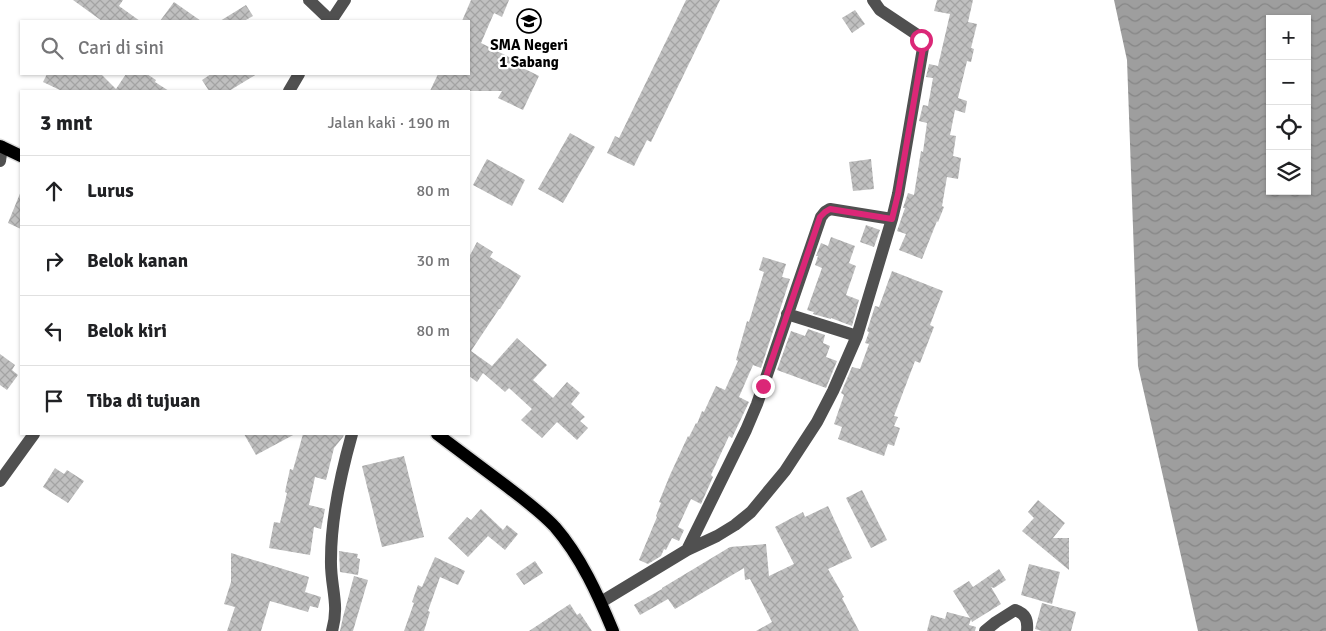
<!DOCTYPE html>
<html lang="id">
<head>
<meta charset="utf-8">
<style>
  :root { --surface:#fff; --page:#f6f6f6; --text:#202124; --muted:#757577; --line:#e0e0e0 }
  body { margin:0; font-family:Signika,sans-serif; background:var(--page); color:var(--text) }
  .controls { position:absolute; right:15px; top:15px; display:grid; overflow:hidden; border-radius:0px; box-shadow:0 1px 4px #0004 }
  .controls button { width:45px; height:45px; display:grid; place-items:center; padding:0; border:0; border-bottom:1px solid var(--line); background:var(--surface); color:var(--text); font:25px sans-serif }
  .stop { position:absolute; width:15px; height:15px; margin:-11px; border:4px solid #db2777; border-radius:50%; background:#fff }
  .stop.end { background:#db2777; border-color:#fff; box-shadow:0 1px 5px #0008 }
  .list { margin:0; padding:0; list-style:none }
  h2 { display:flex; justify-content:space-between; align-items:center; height:65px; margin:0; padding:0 20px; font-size:21px }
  h2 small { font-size:16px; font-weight:400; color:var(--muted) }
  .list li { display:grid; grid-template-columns:32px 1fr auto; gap:15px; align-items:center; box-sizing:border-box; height:70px; padding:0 20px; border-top:1px solid var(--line) }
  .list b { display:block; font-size:19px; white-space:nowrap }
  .list em { font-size:16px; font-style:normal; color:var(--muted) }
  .icon { flex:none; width:28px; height:28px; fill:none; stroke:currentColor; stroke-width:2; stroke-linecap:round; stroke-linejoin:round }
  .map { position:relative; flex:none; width:1326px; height:631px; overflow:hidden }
  .search { position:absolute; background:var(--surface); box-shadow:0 1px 4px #0004; left:20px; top:20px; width:450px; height:55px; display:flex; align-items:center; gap:12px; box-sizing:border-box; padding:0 18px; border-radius:0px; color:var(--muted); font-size:19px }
  .panel { position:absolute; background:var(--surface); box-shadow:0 1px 4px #0004; left:20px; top:90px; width:450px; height:345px; border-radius:0px }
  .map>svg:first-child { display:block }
  .water { fill:url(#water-waves); fill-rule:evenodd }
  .building { fill:url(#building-cross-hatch) }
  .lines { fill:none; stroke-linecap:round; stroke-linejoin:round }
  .major-casing { stroke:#dbdbdb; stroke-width:15 }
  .minor { stroke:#505050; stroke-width:12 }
  .major { stroke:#000; stroke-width:12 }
  .route { stroke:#db2777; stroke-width:6 }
  .labels { text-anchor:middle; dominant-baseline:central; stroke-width:4.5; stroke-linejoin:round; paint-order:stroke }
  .poi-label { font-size:15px; font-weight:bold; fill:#000; stroke:#fff }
</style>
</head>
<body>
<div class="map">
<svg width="1326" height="631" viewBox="0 0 1326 631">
  <defs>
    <pattern id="water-waves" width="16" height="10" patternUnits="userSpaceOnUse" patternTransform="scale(1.25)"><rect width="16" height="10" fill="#9e9e9e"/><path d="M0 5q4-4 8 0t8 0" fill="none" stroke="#868686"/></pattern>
    <pattern id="building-cross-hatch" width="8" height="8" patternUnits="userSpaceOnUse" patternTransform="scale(1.25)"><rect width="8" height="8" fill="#c0c0c0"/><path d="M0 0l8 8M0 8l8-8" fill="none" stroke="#a3a3a3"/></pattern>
  </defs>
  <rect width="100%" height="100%" fill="#fff"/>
  <path class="water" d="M1114,0H1326V631H1198L1138,366L1127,60ZM1270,19H1307V191H1270Z"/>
  <path class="building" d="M73,0H123L119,6L140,21H102Z
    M471,0H509L502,17L494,13L481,43L515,60L513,63L539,76L523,110L498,98L502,91H430L438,74H469V21H462Z
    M686,0H720L651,142L647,140L634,166L607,153L615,136L619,138Z
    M937,0H973L968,22L977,24L971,48L974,49L971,62L967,61L958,98L967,101L965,113L955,110L950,135L956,136L953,156L961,158L958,179L947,177L942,206L944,207L938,222L937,221L922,259L899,250L906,234L897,231L905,208H903L908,193L914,195L921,151L923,152L927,123L919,121L923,105L928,106L933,78L926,77L929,64L938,66L950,14L934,11Z
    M174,2L201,21H160Z
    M246,5L253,16L244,21H220Z
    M855,10L865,24L852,33L842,18Z
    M47,74H101L116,89L126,74H147L156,80L155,82L169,91H62L43,82Z
    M211,74H257L229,91H209L202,80Z
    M570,133L595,147L563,203L538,189Z
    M487,159L525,180L512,206L473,185Z
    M871,159L874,189L853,191L849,162Z
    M21,191V229L8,223Z
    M866,225L880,230L874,247L860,242Z
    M831,237L855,246L849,263L856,266L846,295L859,300L852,326L831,318V319L813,314L814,312L807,310L822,268L815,265L818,256H816L821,243L828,246Z
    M477,242L493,252L490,257L521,276L500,309H499L471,351L492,366L517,338L547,365L533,380L553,398L567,382L580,393L571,404L585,417L580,421L588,428L577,440L557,422L542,438L521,420L532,409L509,388L505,392L483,373L477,382L469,376V257Z
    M763,257L786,264L782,277L790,279L761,368L753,365L739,397L749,402L732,438L729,436L711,475L713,477L701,504L691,499L678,527L684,530L679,541L672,538L666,550L664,549L661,556L648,564L639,560L657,517L656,516L661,503L659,502L670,475L688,436L689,437L696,423L697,424L702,411L704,412L716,386L725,390L738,361L736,360L747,321L749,322L764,272L759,270Z
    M892,271L943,291L930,325L934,327L920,363L915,361L894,416L898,417L894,426L900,428L894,446L888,444L884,456L838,439L842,427L834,424L844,395L841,393L852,367L860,369L869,344L865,343L869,332L867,331L875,306L879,307Z
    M808,329L825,335L823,343L830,346L826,357L837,361L826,388L777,370L791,331L805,336Z
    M0,354L15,365L12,370L18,375L7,390L0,385Z
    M244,434H295L256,455Z
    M303,434H344L343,437L334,448L326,480L315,477L309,505L325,509L321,529L314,527L310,555L269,548L274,522L280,523L287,493L285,492L290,469L293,470Z
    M404,456L424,537L382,547L362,466Z
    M55,468L64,474L67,470L84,481L68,503L43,487Z
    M862,490L887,540L871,548L846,498Z
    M1038,500L1065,523L1053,538H1069V570L1022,531L1034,518L1028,512Z
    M828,506L852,558L828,569L844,597L842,598L859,631H756L772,622L750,579L745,580L744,568L675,609L668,599L640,615L634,605L662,589V588L730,547L766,544L769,576L794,564L775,527L803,512L805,517Z
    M481,509L503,530L507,525L518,534L505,550L488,536L468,557L448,538L467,517L471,520Z
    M339,551L358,554L357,558L360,559L358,575L340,572Z
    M231,553L309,577L305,592L321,597L318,608L310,606L308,612L270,601L261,631H227L235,607L224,604L231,582Z
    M435,557L465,571L458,585L440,577L428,611L430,612L424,631H404L414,603L412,602L418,585L422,587Z
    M535,561L543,573L524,585L516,574Z
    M1029,564L1060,572L1052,604L1021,595Z
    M999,569L1006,580L994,588L991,587L1001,604L972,622L971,619L969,625L976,627L975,631H927L931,615L945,619L947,612L970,618L953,591L969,581L973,587Z
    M354,576L368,580L353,631H340L343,617Z
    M1042,603L1076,612L1071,631H1042L1035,629Z
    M570,604L577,615L580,613L592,631H529Z"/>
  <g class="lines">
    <g class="major-casing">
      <path id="major" d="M0,146L21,156
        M437,434C460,451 482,468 505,485C522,498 540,511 555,527C581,557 598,595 613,631"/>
    </g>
    <path class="minor" d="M309,0L331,21
      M331,21L345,0
      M289,91L299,74
      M0,161L2,147
      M787,314L857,336
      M0,481L34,434
      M687,550L746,430L757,404L821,217L825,212L830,209L892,219
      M601,602L687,550L717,536L735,525L751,512L785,471L817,422L833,391L857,336L892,219L898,194L923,48L921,40L916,34L880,10L873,0
      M332,631C340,604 330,586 331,559C331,517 341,473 352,434
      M985,631L996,622L1015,610C1026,614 1028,620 1027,631"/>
    <use href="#major" class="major"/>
  </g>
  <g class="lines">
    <path class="route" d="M763,386L820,217L825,212L830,209L892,219L898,194L923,48L921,40"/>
  </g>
  <defs>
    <g id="school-ring" transform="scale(1.25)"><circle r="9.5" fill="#fff" stroke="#000" stroke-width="1.5"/><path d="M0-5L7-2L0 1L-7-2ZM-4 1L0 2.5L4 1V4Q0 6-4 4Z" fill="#000"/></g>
  </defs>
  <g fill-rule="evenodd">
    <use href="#school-ring" x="529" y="21"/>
  </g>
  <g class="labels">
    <g class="poi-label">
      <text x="529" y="45">SMA Negeri<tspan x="529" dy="17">1 Sabang</tspan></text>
    </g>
  </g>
</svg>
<div class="controls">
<button>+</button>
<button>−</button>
<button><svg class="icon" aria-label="locate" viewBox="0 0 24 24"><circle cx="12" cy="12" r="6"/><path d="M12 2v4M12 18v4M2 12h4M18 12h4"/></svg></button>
<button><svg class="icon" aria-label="layers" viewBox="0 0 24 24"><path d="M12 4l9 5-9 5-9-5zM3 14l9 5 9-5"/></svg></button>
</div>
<div class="stop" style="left:921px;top:40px"></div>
<div class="stop end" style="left:763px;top:386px"></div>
<div class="search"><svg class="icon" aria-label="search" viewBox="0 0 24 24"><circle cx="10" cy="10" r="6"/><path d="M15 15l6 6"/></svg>Cari di sini</div>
<section class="panel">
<h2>3 mnt<small>Jalan kaki · 190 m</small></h2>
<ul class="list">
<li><svg class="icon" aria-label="ahead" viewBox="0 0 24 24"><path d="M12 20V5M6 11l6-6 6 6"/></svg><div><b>Lurus</b></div><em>80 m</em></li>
<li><svg class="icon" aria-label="right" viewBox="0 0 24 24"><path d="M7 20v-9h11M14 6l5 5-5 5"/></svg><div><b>Belok kanan</b></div><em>30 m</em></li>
<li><svg class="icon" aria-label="left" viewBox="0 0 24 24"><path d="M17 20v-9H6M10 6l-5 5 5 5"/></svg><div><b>Belok kiri</b></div><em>80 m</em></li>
<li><svg class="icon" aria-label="arrive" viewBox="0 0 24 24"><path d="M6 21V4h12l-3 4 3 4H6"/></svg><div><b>Tiba di tujuan</b></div></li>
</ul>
</section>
</div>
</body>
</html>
